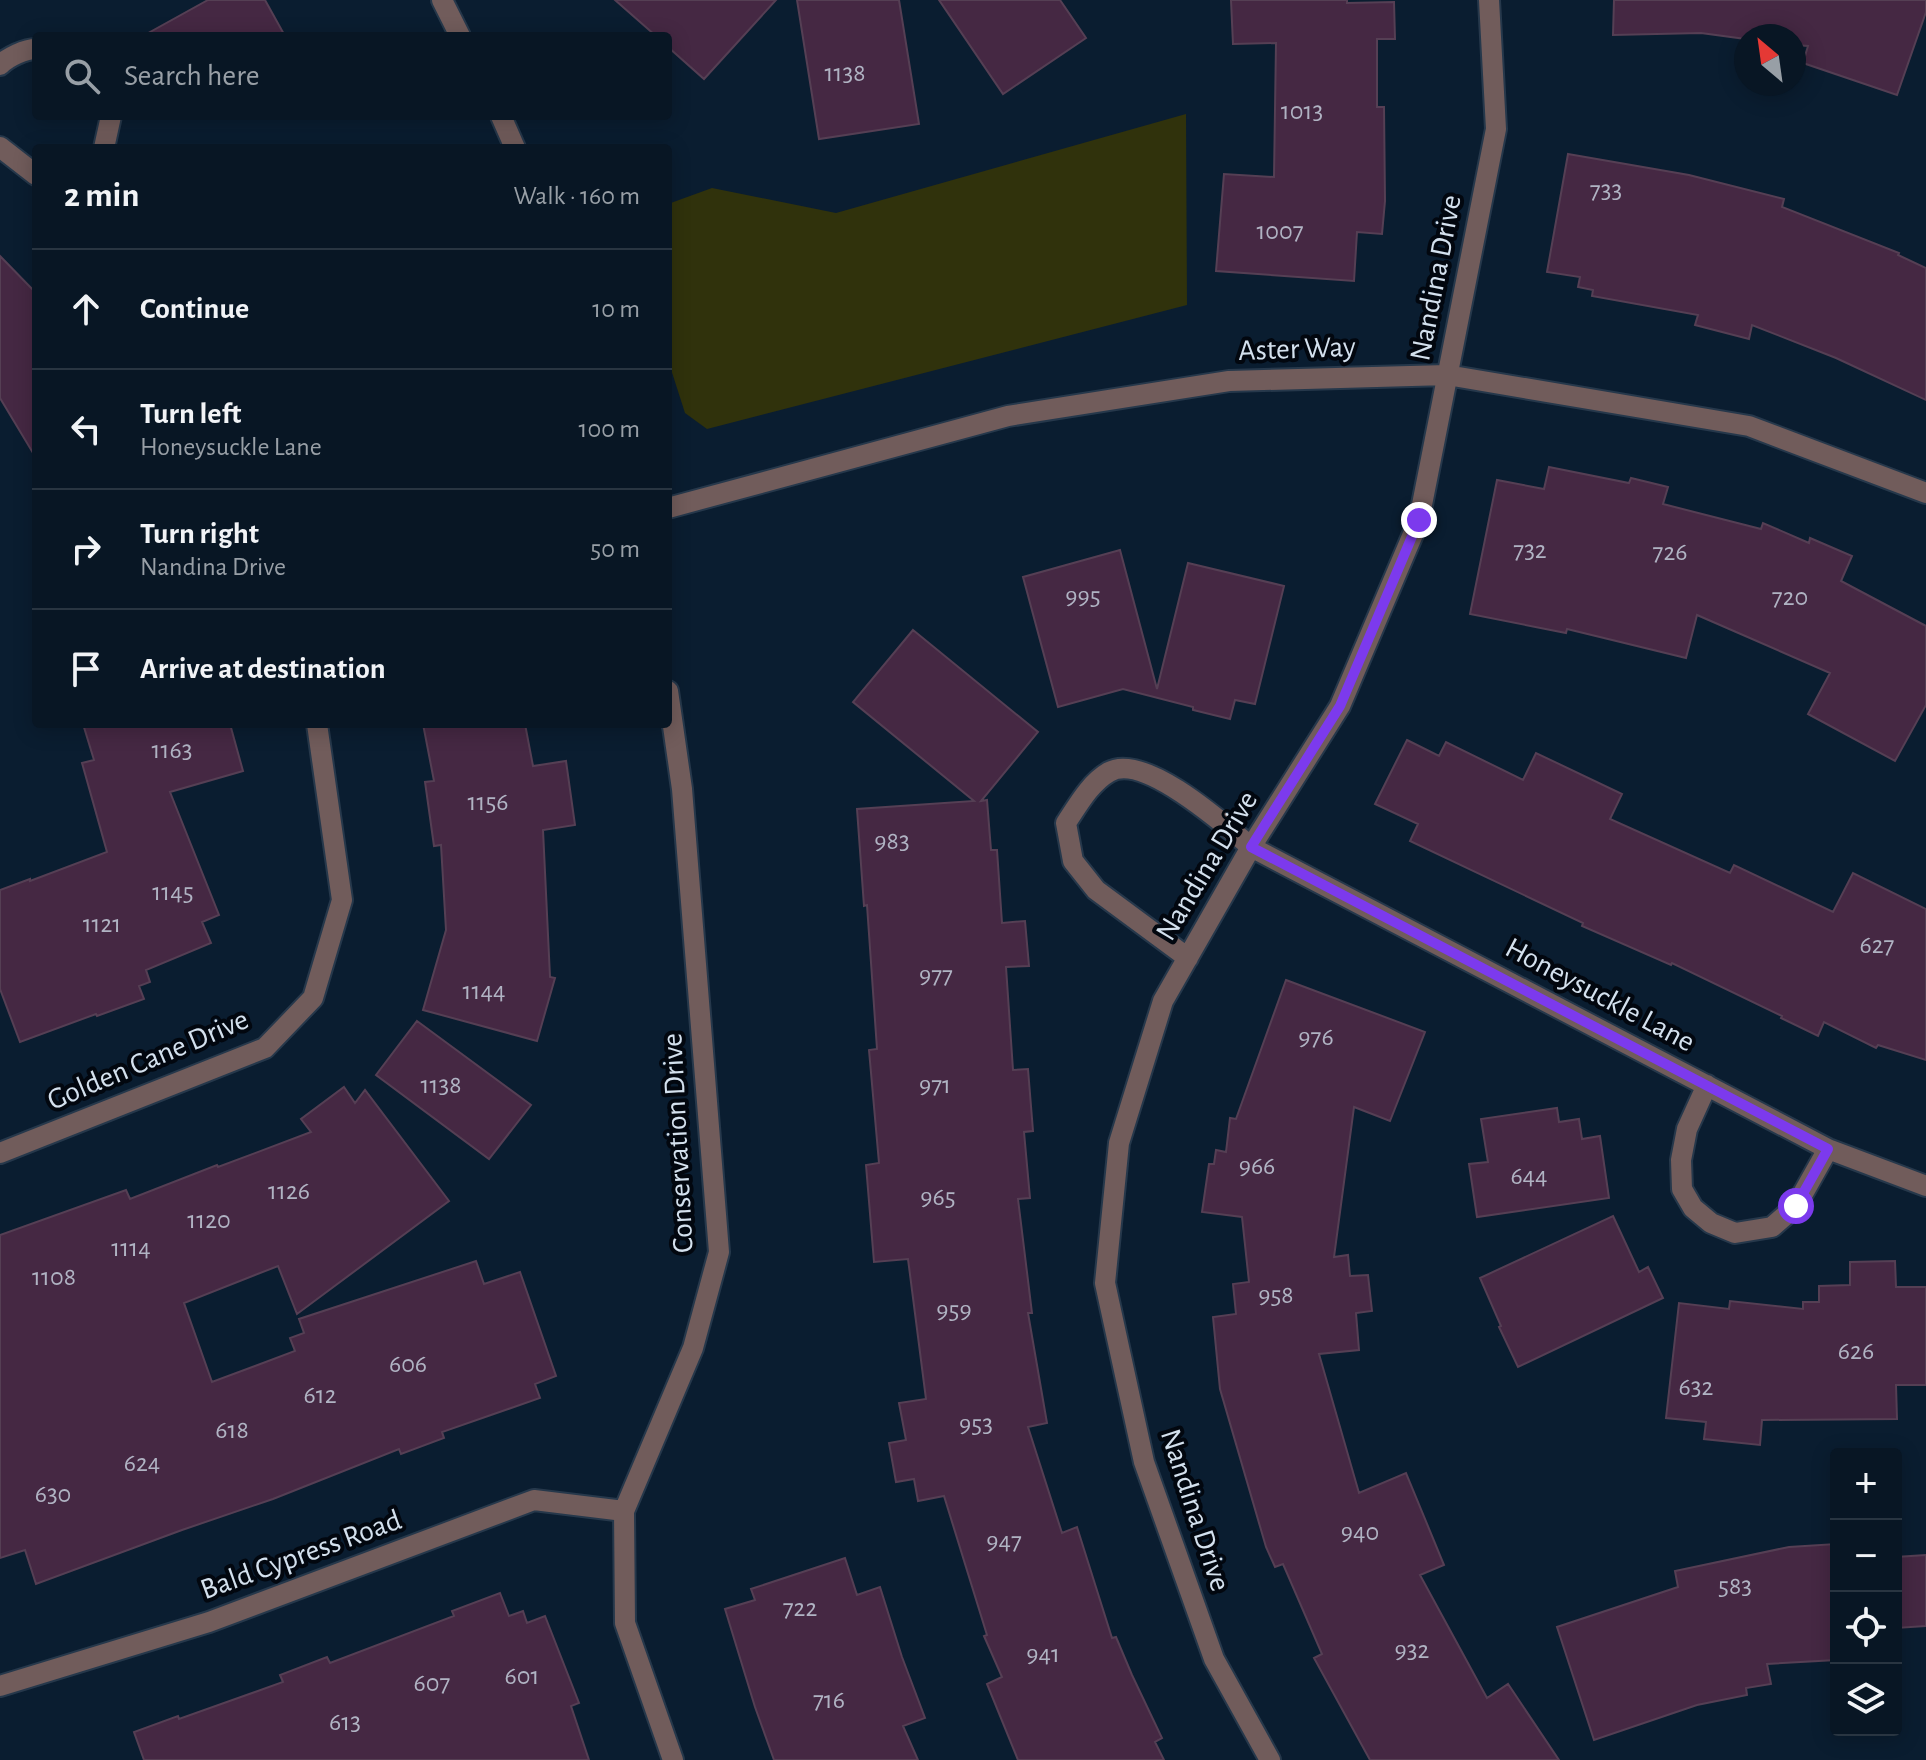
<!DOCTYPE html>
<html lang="en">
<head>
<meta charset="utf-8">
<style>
  :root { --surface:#081624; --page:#162331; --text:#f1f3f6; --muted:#989fa6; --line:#293541 }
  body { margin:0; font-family:"Alegreya Sans",sans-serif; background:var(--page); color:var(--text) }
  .controls { position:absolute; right:24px; bottom:24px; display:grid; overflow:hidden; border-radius:8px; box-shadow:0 4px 20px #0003 }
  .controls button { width:72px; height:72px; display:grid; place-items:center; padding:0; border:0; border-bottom:2px solid var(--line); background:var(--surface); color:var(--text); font:40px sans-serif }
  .compass { position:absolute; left:1734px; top:24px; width:72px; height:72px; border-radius:50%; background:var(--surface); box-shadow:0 4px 20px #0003; rotate:331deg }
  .stop { position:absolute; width:24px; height:24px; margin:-18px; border:6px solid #7c3aed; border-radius:50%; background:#fff }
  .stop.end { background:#7c3aed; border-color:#fff; box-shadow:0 2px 8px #0008 }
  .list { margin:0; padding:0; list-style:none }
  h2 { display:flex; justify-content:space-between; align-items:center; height:104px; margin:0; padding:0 32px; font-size:34px }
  h2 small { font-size:26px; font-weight:400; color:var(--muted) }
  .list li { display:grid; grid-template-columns:52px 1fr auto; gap:24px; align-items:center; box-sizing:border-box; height:120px; padding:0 32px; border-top:2px solid var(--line) }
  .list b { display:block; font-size:30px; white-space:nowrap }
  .list p { margin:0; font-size:26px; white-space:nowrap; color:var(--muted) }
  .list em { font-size:26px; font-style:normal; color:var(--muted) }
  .icon { flex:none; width:44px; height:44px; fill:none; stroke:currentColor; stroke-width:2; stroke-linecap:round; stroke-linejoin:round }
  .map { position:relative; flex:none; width:1926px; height:1760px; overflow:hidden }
  .search { position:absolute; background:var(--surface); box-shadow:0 4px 20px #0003; left:32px; top:32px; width:640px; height:88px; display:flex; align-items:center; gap:20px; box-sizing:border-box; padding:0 28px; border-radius:8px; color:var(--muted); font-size:30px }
  .panel { position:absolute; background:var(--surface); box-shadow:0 4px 20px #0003; left:32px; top:144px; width:640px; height:584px; border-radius:8px }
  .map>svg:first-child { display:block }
  .green { fill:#30320c }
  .building { fill:#452843; stroke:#553f54; stroke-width:2 }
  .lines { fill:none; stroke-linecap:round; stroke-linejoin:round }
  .street-casing { stroke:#26384b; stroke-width:24 }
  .street { stroke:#715c5b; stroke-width:20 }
  .route { stroke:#7c3aed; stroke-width:10 }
  .labels { text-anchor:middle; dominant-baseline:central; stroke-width:8; stroke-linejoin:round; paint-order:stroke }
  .number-label { font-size:26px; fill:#b0b3c3 }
  .street-label { font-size:30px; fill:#d4e1ee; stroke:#02070f }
</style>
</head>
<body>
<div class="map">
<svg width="1926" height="1760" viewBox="0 0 1926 1760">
  <rect width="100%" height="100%" fill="#0a1d30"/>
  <path class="green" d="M1186,114L1187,305L707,429L685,413L668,360V204L712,188L836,213Z"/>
  <path class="building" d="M208,0H265L285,36H143Z
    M615,0H776L704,79L668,47V36H656Z
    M797,0H899L919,124L819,139Z
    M939,0H1060L1086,38L1003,94Z
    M1231,0H1347V3L1394,2L1395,39H1377V107H1384L1385,201L1382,234L1357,232L1354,281L1216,271L1224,174L1274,177L1276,43L1233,44Z
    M1614,0H1926V12L1897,95L1803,63L1808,46L1794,45V36H1746V39L1701,33L1613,35Z
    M1568,154L1689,175L1784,199L1782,207L1899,253L1898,255L1926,268V400L1836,358L1752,325L1749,339L1695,325L1698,315L1592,296L1593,290L1578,287L1580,277L1547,272Z
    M0,256L36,293V458L0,398Z
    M1549,467L1629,483L1631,478L1668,487L1663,504L1761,529L1763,523L1809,543L1810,538L1852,556L1841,581L1926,626V705L1895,761L1808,714L1830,673L1697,615L1686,658L1567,629L1566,633L1470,614L1497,480L1544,489Z
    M1120,550L1157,689L1188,563L1284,586L1255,704L1235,700L1230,719L1193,710V707L1123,689L1058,707L1023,577Z
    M913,630L1038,732L981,801L987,800L991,850H997L1002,923L1025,921L1029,966L1006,967L1013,1070L1028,1069L1033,1131L1024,1132L1030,1198L1018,1199L1032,1313H1028L1047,1423L1028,1427L1062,1533L1077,1527L1112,1638L1116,1637L1132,1675L1162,1738L1155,1742L1164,1760H1018L987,1684L1002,1677L984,1636L987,1635L944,1496L918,1501L914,1479L896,1482L889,1443L906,1440L899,1403L926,1399L908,1259L874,1262L866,1165L879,1163L869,1050L877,1049L867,905L864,906L857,809L974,801L853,702Z
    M83,724H230L243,771L170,792L219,915L202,922L211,943L146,970L150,982L139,986L144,999L97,1016L96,1014L20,1042L0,989V890L30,879V881L107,852L82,763L94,760Z
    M423,724H525L533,766L566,761L575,825L543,830L550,977L555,978L537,1041L423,1010L446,930L441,845L434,846L425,782L434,781Z
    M1407,740L1439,756L1446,742L1523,780L1536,753L1622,794L1610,819L1730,873L1734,865L1833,912L1853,873L1926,909V1060L1878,1045L1876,1048L1824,1022L1818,1036L1781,1018L1782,1016L1672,963L1671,965L1582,926L1583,923L1410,841L1418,824L1375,804Z
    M1286,980L1425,1032L1390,1121L1354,1107L1334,1257L1348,1255L1350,1276L1368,1275L1372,1311L1356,1313L1359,1350L1319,1354L1359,1493L1406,1473L1444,1565L1420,1575L1487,1698L1508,1684L1559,1760H1370L1314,1658L1322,1654L1283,1564L1275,1567L1266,1547L1220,1389L1213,1317L1236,1314L1233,1284L1249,1282L1242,1217L1202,1212L1209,1164H1214L1216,1150L1226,1152L1230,1118L1236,1119Z
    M417,1021L531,1105L489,1159L376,1075Z
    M344,1087L355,1103L365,1090L449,1201L297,1314L278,1266L184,1303L212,1382L295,1351L290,1338L304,1333L299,1319L476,1261L484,1284L520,1272L556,1376L535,1384L540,1398L442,1432L444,1438L401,1454L399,1449L273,1499L182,1530L36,1584L25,1550L0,1558V1235L126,1190L130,1199L217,1165L218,1167L311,1132L301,1119Z
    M1557,1108L1559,1122L1579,1119L1582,1139L1600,1136L1609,1198L1477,1217L1469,1164L1488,1162L1481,1119Z
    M1613,1216L1639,1272L1648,1267L1663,1298L1518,1367L1499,1327L1501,1326L1480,1278Z
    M1895,1261L1896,1287H1926V1385H1896L1897,1419L1762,1420L1760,1445L1704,1439L1706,1422L1666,1418L1679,1303L1729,1309L1730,1301L1803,1309V1302H1819V1286L1850,1285V1262Z
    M1836,1544V1660L1767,1664L1771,1684L1746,1688L1747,1695L1697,1705L1594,1740L1557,1627L1678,1587L1675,1571L1789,1547Z
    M1926,1555V1626L1896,1628V1557Z
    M845,1558L857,1595L880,1587L902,1657L925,1718L903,1726L918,1760H774L755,1707L725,1609L755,1600L751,1589Z
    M500,1593L509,1616L523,1611L527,1623L545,1616L579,1703L571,1706L589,1760H144L134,1732L178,1716L179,1719L283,1682L280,1675L327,1657L330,1663L454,1616L452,1611Z"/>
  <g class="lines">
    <g class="street-casing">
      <path id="street" d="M442,0L460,36
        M0,65C8,57 25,49 36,49
        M501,116L515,148
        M0,147L36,175
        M104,148L111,116
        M668,508L1008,416L1229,381L1447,375L1749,426L1926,493
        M668,691L682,789L719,1252L693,1348L624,1511L625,1623L673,1760
        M1188,958L1096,890L1073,861L1066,823C1078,805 1090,783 1109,772C1144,752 1225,825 1251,847L1828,1149L1926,1186
        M1707,1085L1687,1129L1681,1160L1682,1189L1693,1208L1711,1223L1735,1233L1772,1227L1796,1206L1828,1149
        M0,1153L265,1048L313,998L342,900L317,724
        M0,1686L209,1622L534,1500L624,1511
        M1270,1760L1214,1659L1144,1462L1105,1283L1119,1143L1163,1001L1251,847L1340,706L1419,520L1496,129L1489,0"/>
    </g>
    <use href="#street" class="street"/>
  </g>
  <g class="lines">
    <path class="route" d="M1419,520L1340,706L1251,847L1828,1149L1796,1206"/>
  </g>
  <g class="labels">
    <g class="number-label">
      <text x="845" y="73">1138</text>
      <text x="1302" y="111">1013</text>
      <text x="1606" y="190">733</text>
      <text x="1280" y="231">1007</text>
      <text x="1530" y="550">732</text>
      <text x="1670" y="552">726</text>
      <text x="1083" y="596">995</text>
      <text x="1790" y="597">720</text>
      <text x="172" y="750">1163</text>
      <text x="488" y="802">1156</text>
      <text x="892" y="841">983</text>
      <text x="173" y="892">1145</text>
      <text x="102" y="924">1121</text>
      <text x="1877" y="945">627</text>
      <text x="936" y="975">977</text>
      <text x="484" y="991">1144</text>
      <text x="1316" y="1037">976</text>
      <text x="441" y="1085">1138</text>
      <text x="935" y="1085">971</text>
      <text x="1257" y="1166">966</text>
      <text x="1529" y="1176">644</text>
      <text x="289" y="1191">1126</text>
      <text x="938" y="1197">965</text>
      <text x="209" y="1220">1120</text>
      <text x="131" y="1248">1114</text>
      <text x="54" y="1277">1108</text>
      <text x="1276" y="1295">958</text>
      <text x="954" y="1310">959</text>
      <text x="1856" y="1351">626</text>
      <text x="408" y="1364">606</text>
      <text x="1696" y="1387">632</text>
      <text x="320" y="1395">612</text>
      <text x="976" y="1424">953</text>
      <text x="232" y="1430">618</text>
      <text x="142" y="1463">624</text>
      <text x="53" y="1494">630</text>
      <text x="1360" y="1532">940</text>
      <text x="1004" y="1541">947</text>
      <text x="1735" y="1586">583</text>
      <text x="800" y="1608">722</text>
      <text x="1412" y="1650">932</text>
      <text x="1043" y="1654">941</text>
      <text x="522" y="1676">601</text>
      <text x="432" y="1683">607</text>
      <text x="829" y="1700">716</text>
      <text x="345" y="1722">613</text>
    </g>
    <g class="street-label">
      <text transform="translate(1436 278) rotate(-79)">Nandina Drive</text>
      <text transform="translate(1297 349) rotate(-2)">Aster Way</text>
      <text transform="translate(1207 866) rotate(-59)">Nandina Drive</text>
      <text transform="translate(1600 995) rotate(28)">Honeysuckle Lane</text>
      <text transform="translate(148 1060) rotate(-23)">Golden Cane Drive</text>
      <text transform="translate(678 1143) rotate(-93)">Conservation Drive</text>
      <text transform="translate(1195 1510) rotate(72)">Nandina Drive</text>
      <text transform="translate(301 1555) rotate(-20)">Bald Cypress Road</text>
    </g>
  </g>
</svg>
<div class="controls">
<button>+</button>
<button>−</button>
<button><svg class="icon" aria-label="locate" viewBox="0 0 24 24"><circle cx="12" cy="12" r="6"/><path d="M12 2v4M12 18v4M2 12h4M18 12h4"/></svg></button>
<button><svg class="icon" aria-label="layers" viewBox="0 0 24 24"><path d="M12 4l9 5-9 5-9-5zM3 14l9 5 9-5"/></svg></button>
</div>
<svg class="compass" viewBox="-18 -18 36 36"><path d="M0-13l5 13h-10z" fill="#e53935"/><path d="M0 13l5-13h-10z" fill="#989fa6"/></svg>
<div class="stop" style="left:1796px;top:1206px"></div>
<div class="stop end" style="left:1419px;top:520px"></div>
<div class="search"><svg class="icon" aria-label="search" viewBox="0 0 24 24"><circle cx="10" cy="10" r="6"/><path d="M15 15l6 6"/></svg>Search here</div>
<section class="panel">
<h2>2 min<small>Walk · 160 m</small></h2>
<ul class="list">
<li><svg class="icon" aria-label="ahead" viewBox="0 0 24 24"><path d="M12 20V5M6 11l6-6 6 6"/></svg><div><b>Continue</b></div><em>10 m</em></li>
<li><svg class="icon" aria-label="left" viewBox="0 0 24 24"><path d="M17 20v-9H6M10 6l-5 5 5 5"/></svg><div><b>Turn left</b><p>Honeysuckle Lane</p></div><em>100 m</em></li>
<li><svg class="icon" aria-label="right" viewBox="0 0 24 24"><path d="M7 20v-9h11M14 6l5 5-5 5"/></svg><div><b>Turn right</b><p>Nandina Drive</p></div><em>50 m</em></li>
<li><svg class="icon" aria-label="arrive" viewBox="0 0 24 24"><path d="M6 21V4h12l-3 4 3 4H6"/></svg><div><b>Arrive at destination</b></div></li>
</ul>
</section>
</div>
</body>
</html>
